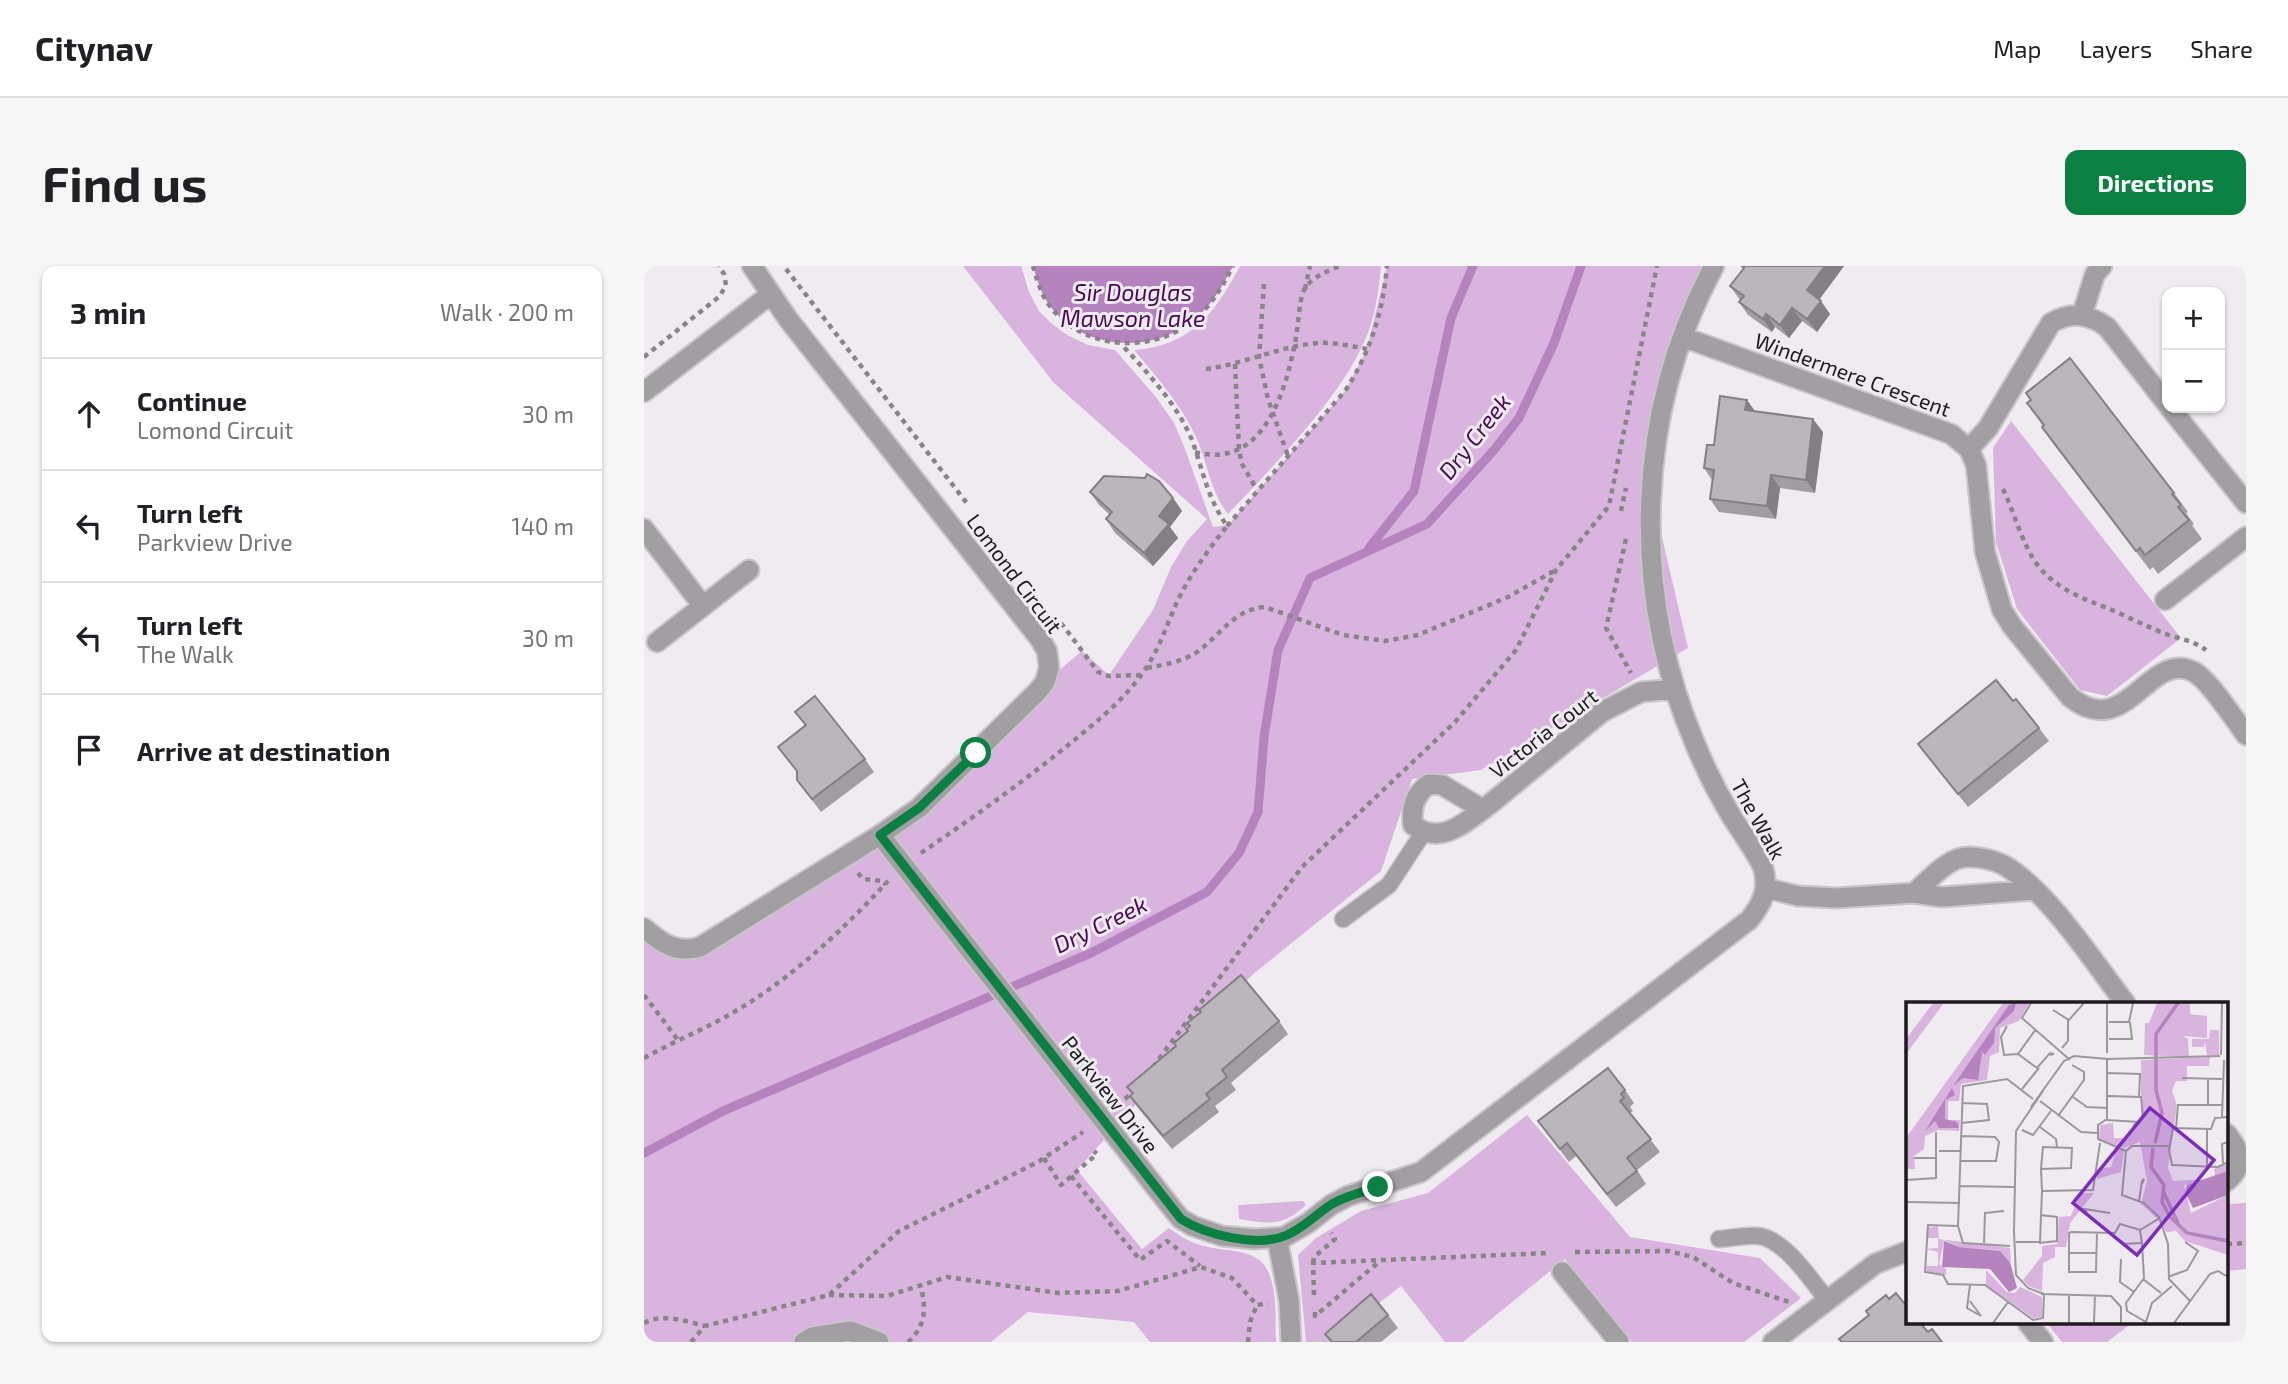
<!DOCTYPE html>
<html lang="en">
<head>
<meta charset="utf-8">
<style>
  :root { --surface:#fff; --page:#f6f6f6; --text:#202124; --muted:#757577; --line:#e0e0e0; --accent:#0b8043 }
  body { margin:0; font-family:"Exo 2",sans-serif; background:var(--page); color:var(--text) }
  .controls { position:absolute; right:21px; top:21px; display:grid; overflow:hidden; border-radius:14px; box-shadow:0 2px 5px #0004 }
  .controls button { width:63px; height:63px; display:grid; place-items:center; padding:0; border:0; border-bottom:2px solid var(--line); background:var(--surface); color:var(--text); font:35px sans-serif }
  .stop { position:absolute; width:21px; height:21px; margin:-16px; border:5px solid #0b8043; border-radius:50%; background:#fff }
  .stop.end { background:#0b8043; border-color:#fff; box-shadow:0 2px 7px #0008 }
  .list { margin:0; padding:0; list-style:none }
  h2 { display:flex; justify-content:space-between; align-items:center; height:91px; margin:0; padding:0 28px; font-size:30px }
  h2 small { font-size:23px; font-weight:400; color:var(--muted) }
  .list li { display:grid; grid-template-columns:46px 1fr auto; gap:21px; align-items:center; box-sizing:border-box; height:112px; padding:0 28px; border-top:2px solid var(--line) }
  .list b { display:block; font-size:26px; white-space:nowrap }
  .list p { margin:0; font-size:23px; white-space:nowrap; color:var(--muted) }
  .list em { font-size:23px; font-style:normal; color:var(--muted) }
  .icon { flex:none; width:38px; height:38px; fill:none; stroke:currentColor; stroke-width:2; stroke-linecap:round; stroke-linejoin:round }
  .map { position:relative; flex:none; width:1602px; height:1076px; overflow:hidden; border-radius:14px }
  header { display:flex; align-items:center; gap:42px; box-sizing:border-box; height:98px; padding:0 35px; background:var(--surface); border-bottom:2px solid var(--line) }
  header strong { font-size:33px }
  nav { display:flex; gap:38px; margin-inline-start:auto; font-size:24px }
  .intro { display:flex; align-items:center; justify-content:space-between; box-sizing:border-box; height:168px; padding:0 42px }
  h1 { margin:0; font-size:49px }
  .button { padding:18px 32px; border-radius:14px; background:var(--accent); color:#fff; font-size:24px; font-weight:700 }
  main { display:flex; gap:42px; padding:0 42px }
  aside { flex:1; background:var(--surface); border-radius:14px; box-shadow:0 2px 5px #0004 }
  .map>svg:first-child { display:block }
  .green { fill:#d8b4df }
  .water { fill:#b583be }
  .lines { fill:none; stroke-linecap:round; stroke-linejoin:round }
  .stream { stroke:#b583be; stroke-width:9 }
  .service-casing { stroke:#cac5cb; stroke-width:19 }
  .minor-casing { stroke:#cac5cb; stroke-width:23 }
  .path { stroke:#888488; stroke-width:4.5; stroke-dasharray:5 5; stroke-linecap:butt }
  .service { stroke:#a19fa2; stroke-width:16 }
  .minor { stroke:#a19fa2; stroke-width:19 }
  .wall { fill:#a19da2 }
  .shaded-wall { fill:#837f84 }
  .building { fill:#bbb6bc; stroke:#837f84; stroke-width:2 }
  .route { stroke:#0b8043; stroke-width:9 }
  .labels { text-anchor:middle; dominant-baseline:central; stroke-width:6; stroke-linejoin:round; paint-order:stroke }
  .street-label { font-size:21px; fill:#1c1a1c; stroke:#f0ebf1 }
  .water-label { font-size:23px; font-style:italic; fill:#4a0956; stroke:#f0ebf1 }
  .inset-river { fill:none; stroke:#b583be; stroke-width:3.5 }
  .inset-road { fill:none; stroke:#9b979c; stroke-width:2 }
  .view { fill:#7b2cbf; fill-opacity:0.15; stroke:#7b2cbf; stroke-width:3.5 }
  .inset-edge { fill:none; stroke:#1c1a1c; stroke-width:3.5 }
</style>
</head>
<body>
<header>
<strong>Citynav</strong>
<nav><a>Map</a><a>Layers</a><a>Share</a></nav>
</header>
<div class="intro"><h1>Find us</h1><a class="button">Directions</a></div>
<main>
<aside>
<h2>3 min<small>Walk · 200 m</small></h2>
<ul class="list">
<li><svg class="icon" aria-label="ahead" viewBox="0 0 24 24"><path d="M12 20V5M6 11l6-6 6 6"/></svg><div><b>Continue</b><p>Lomond Circuit</p></div><em>30 m</em></li>
<li><svg class="icon" aria-label="left" viewBox="0 0 24 24"><path d="M17 20v-9H6M10 6l-5 5 5 5"/></svg><div><b>Turn left</b><p>Parkview Drive</p></div><em>140 m</em></li>
<li><svg class="icon" aria-label="left" viewBox="0 0 24 24"><path d="M17 20v-9H6M10 6l-5 5 5 5"/></svg><div><b>Turn left</b><p>The Walk</p></div><em>30 m</em></li>
<li><svg class="icon" aria-label="arrive" viewBox="0 0 24 24"><path d="M6 21V4h12l-3 4 3 4H6"/></svg><div><b>Arrive at destination</b></div></li>
</ul>
</aside>
<div class="map">
<svg width="1602" height="1076" viewBox="0 0 1602 1076">
  <rect width="100%" height="100%" fill="#f0ebf1"/>
  <path class="green" d="M319,0H377L385,26L395,45L407,57L423,69L444,79L471,84L512,131L530,157L540,180L569,261L584,259L701,125L723,83L743,0H1071L1020,134L1007,225L1044,382L837,504L768,513L737,605L608,709L433,904L498,983L525,962C537,971 549,978 564,981C591,987 620,981 628,1017C633,1035 631,1057 632,1076H506L490,1056L384,1046L347,1076H235L206,1065L160,1076H0V662L36,684L236,569L401,416L438,385L465,409L509,344L527,301L543,275L563,253L410,117Z
    M596,0H737C735,24 731,52 721,74C695,134 629,200 584,248C566,225 564,199 553,173C538,140 513,111 490,84C547,80 571,47 596,0Z
    M1367,155L1537,372L1463,430L1436,424L1373,343L1352,276L1349,182Z
    M883,849L986,971L1116,992L1157,1032L1100,1076H988L921,993L819,1076H801L757,1020L685,1076H662L654,989L672,972L717,945L784,927Z
    M659,935L662,939C639,961 624,958 595,953L594,939Z
    M1602,937V1003L1583,1005V938Z
    M1403,1057H1488L1463,1076H1418Z"/>
  <path class="water" d="M389,0H589C578,21 567,41 547,56C502,91 429,82 400,31C395,21 392,10 389,0Z"/>
  <g class="lines">
    <path class="stream" d="M725,282L770,225L807,52L829,0
      M0,887L79,845L447,687L563,626L595,587L614,546L620,471L634,384L666,312L783,258L850,184L875,152L910,77L937,0"/>
    <g class="service-casing">
      <path id="service" d="M699,653L745,619L779,567
        M1075,973C1088,972 1102,969 1114,970C1140,972 1168,1015 1183,1034"/>
    </g>
    <g class="minor-casing">
      <path id="minor" d="M1438,49L1451,8L1458,0
        M1039,71L1307,168L1325,183L1332,199L1341,286L1358,344L1368,360L1426,431C1483,477 1505,382 1550,406C1565,414 1591,454 1602,469
        M0,126L127,28
        M1526,142L1602,237
        M1325,183L1344,162L1407,57C1427,45 1445,48 1463,61L1523,138
        M0,263L59,340
        M1521,334L1602,271
        M13,376L105,304
        M838,543L798,519L785,518C770,529 767,541 769,559C797,581 823,555 846,538L958,446L997,426L1031,423
        M236,569L527,941L537,953L549,960L578,970L611,973L640,971L664,957L687,939L704,930L777,906L1105,654C1119,637 1125,623 1119,601C1110,583 1098,567 1088,551C1074,528 1062,504 1052,480C986,326 991,147 1070,0
        M1122,622L1154,630L1192,632L1270,627L1298,631L1391,624
        M1270,627C1283,616 1300,596 1317,592C1330,589 1352,594 1363,601C1406,628 1451,698 1482,738
        M0,662C18,677 31,688 56,681L236,569L275,542L394,425L401,416L405,402L403,385L396,373L144,53L108,0
        M1583,868C1597,886 1602,898 1583,915
        M633,972L645,1034L647,1076
        M918,1006L975,1076
        M1384,1057L1399,1076
        M160,1076L168,1071L206,1065L235,1076
        M1129,1076L1231,998L1264,985"/>
    </g>
    <path class="path" d="M389,0C392,10 395,21 400,31C429,82 502,91 547,56C567,41 578,21 589,0
      M142,3L325,240
      M620,18L615,91L624,133L644,190
      M661,23L666,0
      M0,91L76,30L82,19L80,8L75,0
      M591,98L595,184L598,198L613,224
      M562,103C600,98 636,80 674,77C691,76 707,80 723,83
      M551,186C618,204 641,128 651,77C654,64 655,34 660,24C667,11 684,5 696,0
      M1359,223C1371,248 1378,279 1395,301C1415,325 1441,333 1468,344C1486,352 1504,361 1522,368C1536,373 1550,375 1562,384
      M977,245L982,222
      M583,260L701,125C726,87 739,46 743,0
      M982,273L962,362L987,407
      M417,357L454,406L465,410L497,409
      M503,402C518,399 537,396 550,388C575,372 589,343 621,341L699,369L741,375L774,369L864,331L910,305
      M277,587C327,553 376,518 423,480C451,457 482,433 502,402C517,380 524,354 536,330C549,304 566,282 583,260C562,229 560,207 548,174C533,138 503,106 477,78
      M214,607L219,613L239,615L242,619
      M0,729L34,774
      M0,792C27,777 56,765 83,750C144,716 197,666 244,615
      M509,801L658,601L811,456L872,384L912,304L965,240L1013,0
      M473,839L491,825
      M400,892L417,919L453,888L450,885
      M427,910L496,994L523,975L556,1000
      M1583,978L1602,977
      M931,986L1024,985L1049,991L1089,1017L1145,1036
      M669,997L670,991L691,973L687,967
      M185,1029L243,1030L303,1011L414,1027L474,1025L557,1001L588,1012L613,1039L624,1037
      M670,1029L669,997L905,987
      M671,1046V1050L736,995
      M0,1057C18,1047 42,1055 61,1060
      M47,1076L61,1060L185,1029L255,965L394,896L439,866
      M264,1076C282,1060 282,1043 277,1021
      M604,1076L606,1056L613,1039"/>
    <use href="#service" class="service"/>
    <use href="#minor" class="minor"/>
  </g>
  <path class="wall" d="M1097,0H1200L1175,34L1186,48L1173,66L1158,55L1145,72L1131,61L1128,66L1104,49L1095,36L1096,34L1086,20L1099,3Z
    M1103,134L1111,145L1179,166L1171,227L1136,222L1132,253L1075,246L1066,233L1068,214L1060,202L1070,179Z
    M1383,137L1530,227L1544,246L1542,247L1550,258L1548,259L1558,273L1514,308L1509,301L1506,304L1411,180L1398,161L1399,160Z
    M446,226L529,232L538,245L526,261L534,272L509,300L471,267L462,253L466,249L455,239Z
    M1369,435L1395,462L1405,475L1324,541L1284,491L1274,478Z
    M151,446L221,493L230,506L177,546L153,514V506L134,481L161,459Z
    M635,755L644,768L587,817L592,824L571,840L575,846L528,883L495,843L486,830L488,828L483,821L532,780Z
    M981,824L990,837L986,841L989,845L986,847L1016,886L993,904L1002,918L972,941L932,890L925,896L894,855Z
    M744,1049L754,1062L737,1076H687L681,1068Z"/>
  <path class="shaded-wall" d="M1181,0H1200L1172,38L1163,24Z
    M1177,35L1186,48L1173,66L1163,53Z
    M1148,42L1158,55L1145,72L1136,59Z
    M1122,48L1131,61L1128,66L1119,53Z
    M1103,134L1112,147L1101,144Z
    M1169,153L1179,166L1171,227L1162,214Z
    M1127,209L1136,222L1132,253L1123,240Z
    M529,232L538,245L526,261L534,272L509,300L500,287L515,250Z"/>
  <path class="building" d="M1098,0H1181L1163,24L1177,35L1163,53L1148,42L1136,59L1122,48L1119,53L1095,36L1100,30L1086,20L1100,2Z
    M1426,92L1530,227L1528,228L1537,239L1534,241L1545,254L1501,289L1496,282L1492,285L1398,161L1400,159L1383,137L1387,134L1382,127Z
    M1076,130L1103,134L1101,144L1169,153L1162,214L1127,209L1123,240L1066,233L1070,204L1060,202L1063,179H1070Z
    M503,208L515,215L529,232L515,250L525,258L500,287L462,253L468,246L446,226L460,210L501,212Z
    M1352,414L1369,435L1372,433L1395,462L1314,528L1274,478Z
    M171,430L221,493L168,533L153,514V505L134,481L162,459L151,446Z
    M597,709L635,755L578,804L583,811L562,828L566,833L519,870L486,830L489,827L483,821L532,780L530,777L544,765L542,763L546,760L543,757L557,746L555,744Z
    M964,802L981,824L977,828L980,832L976,835L1007,873L983,892L993,905L963,928L923,877L916,883L894,855Z
    M1252,1027L1264,1042V1057H1276L1284,1066L1288,1063L1298,1076H1198L1195,1073L1225,1049L1222,1045L1242,1029L1245,1033Z
    M727,1028L744,1049L712,1076H688L681,1068Z"/>
  <g class="lines">
    <path class="route" d="M332,487L275,542L236,569L537,953C562,969 614,982 643,969C660,962 672,948 688,938C702,930 718,926 734,921"/>
  </g>
  <g class="labels">
    <g class="street-label">
      <text transform="translate(1209 108) rotate(20)">Windermere Crescent</text>
      <text transform="translate(371 307) rotate(53)">Lomond Circuit</text>
      <text transform="translate(899 467) rotate(-38)">Victoria Court</text>
      <text transform="translate(1115 553) rotate(61)">The Walk</text>
      <text transform="translate(467 828) rotate(52)">Parkview Drive</text>
    </g>
    <g class="water-label">
      <text x="489" y="26">Sir Douglas<tspan x="489" dy="26">Mawson Lake</tspan></text>
      <text transform="translate(830 170) rotate(-52)">Dry Creek</text>
      <text transform="translate(456 658) rotate(-26)">Dry Creek</text>
    </g>
  </g>
  <g transform="translate(1262 736)">
    <rect width="322" height="322" fill="#f0ebf1"/>
    <path d="M27,1H38L0,52V37ZM97,1H123L113,19L94,26L93,50L84,54L81,78L55,82L53,99H42V118H54L53,129L32,128L19,134L18,147L8,154L9,167H0V136ZM251,1H291H284V12L301,14V36L277,34L282,37L283,55L238,53L239,21H243ZM304,28H313V53H301L299,40L298,45H286V37H303ZM304,55L303,64H281V79H270L266,89L271,103L262,166L267,179L302,177L309,173L308,167L322,162V169L295,181L278,183L285,211L322,193V253L279,239L270,229L260,230L256,221L235,202L241,179L234,140L218,146L193,138L194,123L207,121L208,136H222L228,120L235,119V58ZM211,145L218,149L215,170L191,177V167L205,165ZM174,191H188L164,221L160,245H149V255L137,261L136,289L123,284L117,278L136,254V244L151,242L153,215L165,214ZM32,224L33,237L104,246L105,260L94,249L53,245L38,238L33,262L40,267V273L21,270L20,264H32V250L20,247L32,246V236H20L21,226ZM80,268L101,290L109,291L114,285L136,295V315L127,316L80,283Z" fill="#d8b4df"/>
    <path d="M110,1L108,9L89,26L88,41L79,53L76,50L72,78L57,76L47,84L103,3ZM46,86L49,93L39,98V117L51,120L53,126H33L29,119L19,129ZM322,169V193L287,206L279,190L281,183ZM38,239L53,245L94,249L104,260L111,286L103,290L84,267L36,265Z" fill="#b583be"/>
    <path class="inset-river" d="M249,141L256,111L250,88V32L272,1M247,146L245,165L258,183L256,200L264,215L281,231L322,239M257,189L272,221"/>
    <path class="inset-road" d="M125,1L116,16L164,58M147,8L163,18L178,1M203,20H223L227,1M101,24L95,35L98,53L112,52L130,27M203,37H226L224,20M156,46L162,39V18M201,51V1M112,52L131,66L144,51L148,52L144,53M315,53L316,1M201,57V117L192,123V137L220,149M202,71L234,72L233,95M276,76L316,77M116,87L133,66M137,89L110,129L108,229L110,273L122,286L138,292M167,95L181,105L202,106M134,99L175,130L191,131M302,103V77M125,105L158,59L168,54L202,57L314,54M152,114L178,78V70L166,63M316,115L318,58M322,115L309,116L305,127L267,126L263,148L266,163L312,165L322,160M201,118L233,120L237,114L235,95L202,94M55,121L83,118L81,102L56,101M134,125L150,137L151,145M270,126L272,103H316M116,128L127,133L145,109M33,149H55M220,149L216,193L238,201L253,215L262,242L263,277L284,299M220,149L226,144H263M8,156H31M55,159H90L93,140L89,135L55,134M317,161L316,142L322,140M301,164V127M135,167L137,145L166,146L165,166L135,167L136,189M0,178L30,176V130M54,184L108,185M233,199L236,179L238,177L236,182M0,200L54,201M181,210L178,207L204,211M52,224L57,84L101,77L127,97M191,231L190,270H163V231L165,230L209,231L214,222L234,228L254,216M110,240H134L136,189L187,188L194,141M78,241L79,211L98,209M133,241L151,239V215L134,213M236,241L238,276L220,301L221,309L240,320L246,301L266,284M215,242L236,241L234,228M104,244L57,241L52,224L22,223L19,270L37,273L42,282L79,283L127,318L137,316L138,292M162,251H191M215,257L214,280L228,290M262,275L281,268L292,249L279,240M237,277L255,291M64,283L61,306L75,314L64,299M135,292L205,294L215,305V321M87,321L102,300M163,321V293M188,321L189,293M268,321L304,272L312,269L322,275"/>
    <path class="view" d="M244,106L308,158L231,253L167,201Z"/>
    <rect width="322" height="322" class="inset-edge"/>
  </g>
</svg>
<div class="controls">
<button>+</button>
<button>−</button>
</div>
<div class="stop" style="left:332px;top:487px"></div>
<div class="stop end" style="left:734px;top:921px"></div>
</div>
</main>
</body>
</html>
